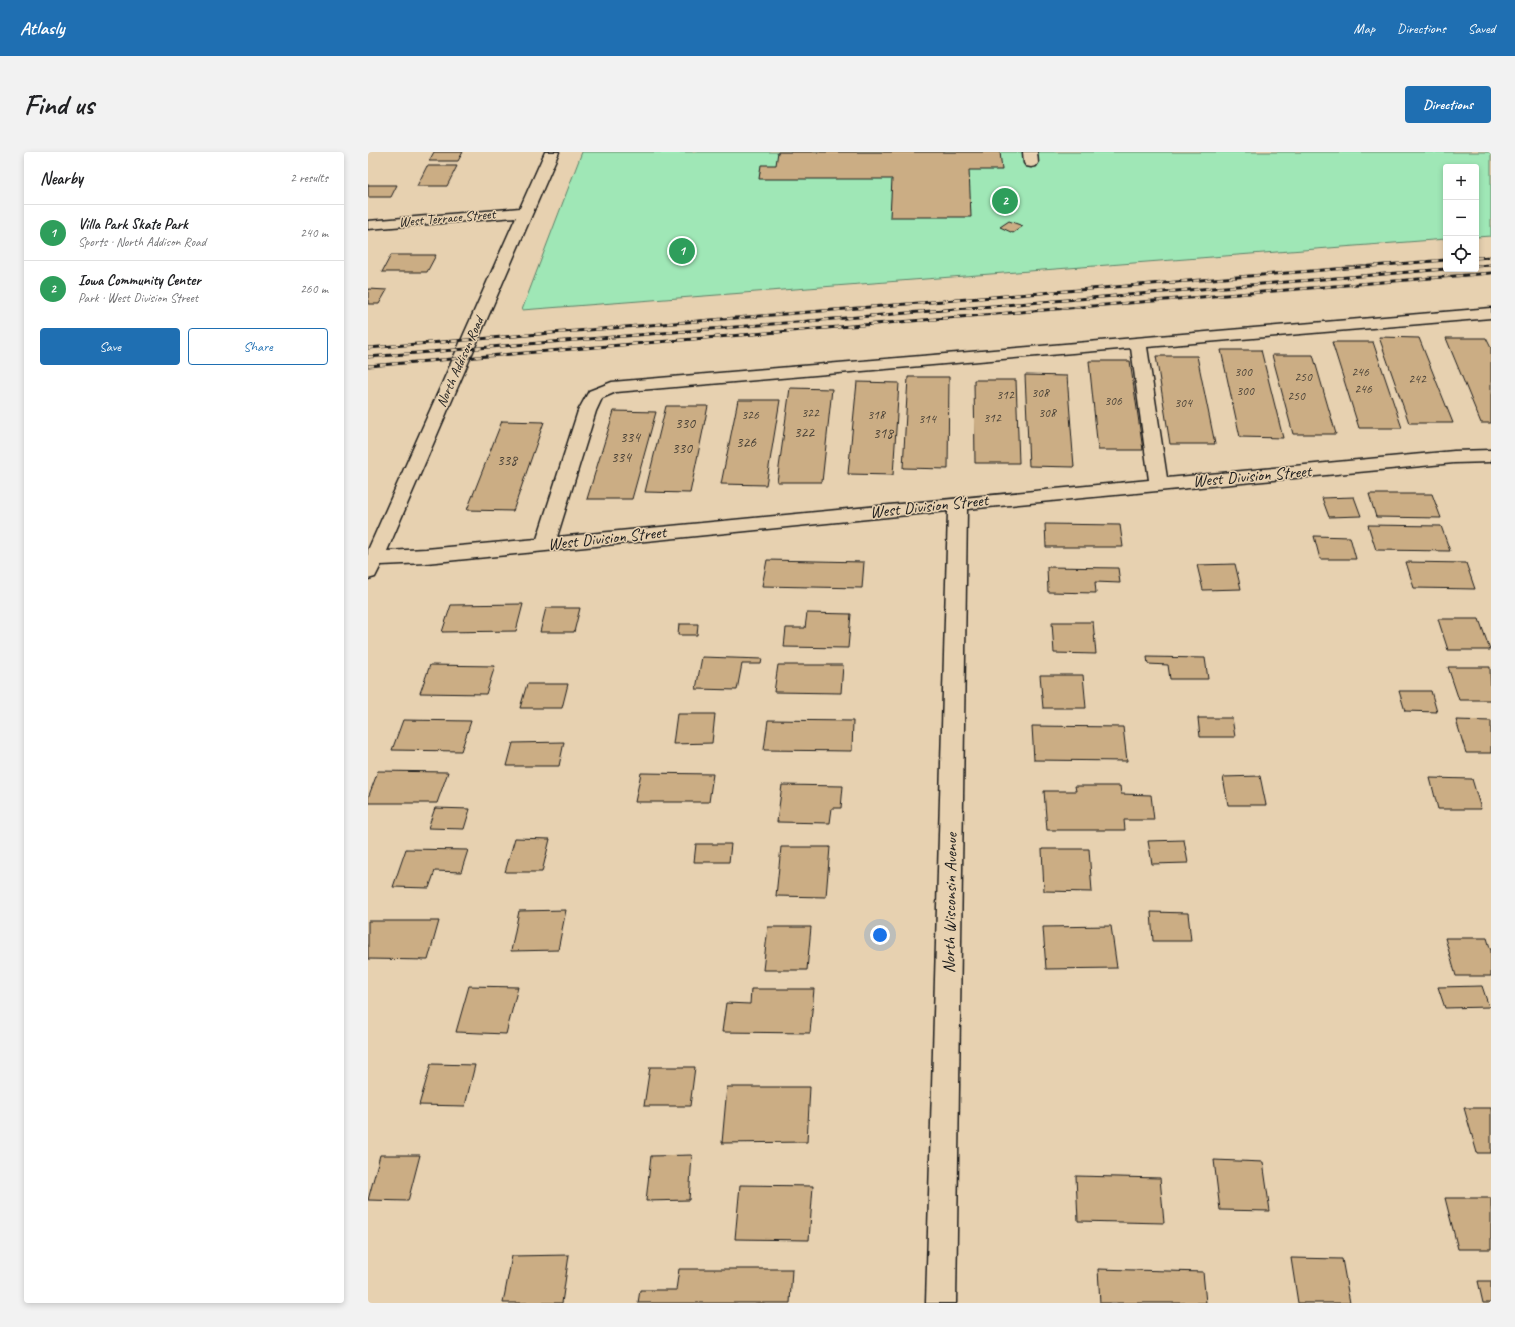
<!DOCTYPE html>
<html lang="en">
<head>
<meta charset="utf-8">
<style>
  :root { --surface:#fff; --page:#f2f2f2; --text:#202124; --muted:#757577; --line:#e0e0e0; --accent:#1f6fb2 }
  body { margin:0; font-family:Caveat,sans-serif; background:var(--page); color:var(--text) }
  .controls { position:absolute; right:12px; top:12px; display:grid; overflow:hidden; border-radius:4px; box-shadow:0 2px 6px #0003 }
  .controls button { width:36px; height:36px; display:grid; place-items:center; padding:0; border:0; border-bottom:1px solid var(--line); background:var(--surface); color:var(--text); font:20px sans-serif }
  .you { position:absolute; left:512px; top:783px; width:14px; height:14px; margin:-10px; border:3px solid #fff; border-radius:50%; background:#1a73e8; box-shadow:0 0 0 6px #1a73e833 }
  .badge { display:grid; place-items:center; width:26px; height:26px; border-radius:50%; background:var(--accent); color:#fff; font-size:13px; font-weight:700 }
  .pin { position:absolute; translate:-50% -50%; border:2px solid #fff; box-shadow:0 1px 4px #0006 }
  .list { margin:0; padding:0; list-style:none }
  h2 { display:flex; justify-content:space-between; align-items:center; height:52px; margin:0; padding:0 16px; font-size:17px }
  h2 small { font-size:13px; font-weight:400; color:var(--muted) }
  .list li { display:grid; grid-template-columns:26px 1fr auto; gap:12px; align-items:center; box-sizing:border-box; height:56px; padding:0 16px; border-top:1px solid var(--line) }
  .list b { display:block; font-size:15px; white-space:nowrap }
  .list p { margin:0; font-size:13px; white-space:nowrap; color:var(--muted) }
  .list em { font-size:13px; font-style:normal; color:var(--muted) }
  .actions { display:flex; gap:8px; padding:12px 16px }
  .actions a { flex:1; padding:9px 0; border:1px solid var(--accent); border-radius:4px; text-align:center; font-size:14px; color:var(--accent) }
  .actions .main { background:var(--accent); color:#fff }
  .icon { flex:none; width:22px; height:22px; fill:none; stroke:currentColor; stroke-width:2; stroke-linecap:round; stroke-linejoin:round }
  .map { position:relative; flex:none; width:1123px; height:1151px; overflow:hidden; border-radius:4px }
  header { display:flex; align-items:center; gap:24px; box-sizing:border-box; height:56px; padding:0 20px; background:var(--accent); color:#fff }
  header strong { font-size:19px }
  nav { display:flex; gap:22px; margin-inline-start:auto; font-size:14px }
  .intro { display:flex; align-items:center; justify-content:space-between; box-sizing:border-box; height:96px; padding:0 24px }
  h1 { margin:0; font-size:28px }
  .button { padding:10px 18px; border-radius:4px; background:var(--accent); color:#fff; font-size:14px; font-weight:700 }
  main { display:flex; gap:24px; padding:0 24px }
  aside { flex:1; background:var(--surface); border-radius:4px; box-shadow:0 2px 6px #0003 }
  .map>svg:first-child { display:block }
  .green { fill:#9fe7b6; stroke:#5e8269 }
  .building { fill:#cbad84; stroke:#1c1c1c }
  .lines { fill:none; stroke-linecap:round; stroke-linejoin:round }
  .minor-casing { stroke:#1c1c1c; stroke-width:3 }
  .minor { fill:#e7d1b0; fill-rule:evenodd }
  .rail-casing { stroke:#1c1c1c; stroke-width:3 }
  .rail { stroke:#e7d1b0; stroke-width:2; stroke-dasharray:6; stroke-linecap:butt }
  .labels { text-anchor:middle; dominant-baseline:central; stroke-width:3; stroke-linejoin:round; paint-order:stroke }
  .far-number-label { font-size:13px; fill:#484036 }
  .far-street-label { font-size:14px; fill:#1c1c1c; stroke:#e7d1b0 }
  .number-label { font-size:15px; fill:#484036 }
  .street-label { font-size:17px; fill:#1c1c1c; stroke:#e7d1b0 }
</style>
</head>
<body>
<header>
<strong>Atlasly</strong>
<nav><a>Map</a><a>Directions</a><a>Saved</a></nav>
</header>
<div class="intro"><h1>Find us</h1><a class="button">Directions</a></div>
<main>
<aside>
<h2>Nearby<small>2 results</small></h2>
<ul class="list">
<li><span class="badge" style="background:#2e9e5b">1</span><div><b>Villa Park Skate Park</b><p>Sports · North Addison Road</p></div><em>240 m</em></li>
<li><span class="badge" style="background:#2e9e5b">2</span><div><b>Iowa Community Center</b><p>Park · West Division Street</p></div><em>260 m</em></li>
</ul>
<div class="actions"><a class="main">Save</a><a>Share</a></div>
</aside>
<div class="map">
<svg width="1123" height="1151" viewBox="0 0 1123 1151">
  <rect width="100%" height="100%" fill="#e7d1b0"/>
  <filter id="ink" filterUnits="userSpaceOnUse"><feTurbulence type="fractalNoise" baseFrequency=".025" numOctaves="2"/><feDisplacementMap in="SourceGraphic" scale="8" xChannelSelector="R" yChannelSelector="G"/><feConvolveMatrix kernelMatrix="1 2 1 2 8 2 1 2 1" color-interpolation-filters="sRGB"/></filter>
  <g filter="url(#ink)">
    <path class="green" d="M214,0H1123V84L1108,85V15H1078V87L154,158Z"/>
    <path class="building" d="M66,0H95L90,9H61Z
      M410,0H632L634,18H601L603,65H522L524,27H391L393,13H408Z
      M59,14H89L79,34H49Z
      M0,33H29L23,45H0Z
      M641,69L655,74L645,81L632,75Z
      M23,103H68L59,120H14Z
      M0,137L19,138L11,152H0Z
      M1011,185L1051,186L1085,271H1041Z
      M1078,186H1118L1123,196V271H1113Z
      M964,190H1005L1034,276H991Z
      M853,198H893L915,286L872,285Z
      M904,203H945L968,282H925Z
      M788,204H829L847,292H802Z
      M721,209H762L775,298H730Z
      M657,223L699,224L706,315L661,314Z
      M540,225H581L580,317L535,316Z
      M606,228H648L651,311H607Z
      M489,230L531,231L525,323L480,322Z
      M422,236L464,237L454,330H409Z
      M370,248H412L398,333L353,332Z
      M298,254H340L322,341L277,340Z
      M246,259L288,260L264,347H219Z
      M134,269L176,270L145,359L99,358Z
      M1001,342H1064L1073,366L1008,365Z
      M986,345L993,364L961,365L954,346Z
      M677,372L752,373L755,395H678Z
      M1000,373L1073,374L1082,399L1008,398Z
      M946,384L982,385L988,407H952Z
      M399,408L496,410L494,436L394,434Z
      M1038,410L1098,411L1107,437L1046,436Z
      M867,412L873,437L835,438L829,413Z
      M679,415L750,416L752,431L727,430L728,441L680,440Z
      M155,452L148,479L74,480L83,453Z
      M178,456H212L206,480H172Z
      M439,461L483,462L480,496L416,495L418,476H437Z
      M1070,467H1111L1122,498H1080Z
      M684,470H725L728,502L686,501Z
      M311,472H330L329,483H310Z
      M334,505L394,507L393,512H374L369,538L328,537Z
      M779,505L837,506L840,527H802L800,513L780,512Z
      M62,513L127,514L118,542L52,541Z
      M410,513H475L473,541L406,540Z
      M1080,515H1122L1123,548H1091Z
      M672,523H715L718,556H675Z
      M159,532H200L194,556H152Z
      M1031,539H1063L1069,560L1037,559Z
      M309,562H347L344,591L305,592Z
      M830,566H864L867,585H832Z
      M35,568L103,569L93,599L24,598Z
      M400,568L485,569L484,599L396,598Z
      M1088,568L1123,569V601H1098Z
      M664,574L755,575L759,609L666,608Z
      M196,590L191,614H139L145,591Z
      M10,619L80,620L69,651H0V646Z
      M273,621L345,622L341,650H267Z
      M892,624L898,653H860L855,625Z
      M1062,626L1104,627L1113,657H1070Z
      M414,633L475,634L473,656H464L462,671L409,670Z
      M707,634H752L753,642L783,643L786,668H756L757,678H679L676,639H708Z
      M67,656L102,657L96,677L60,676Z
      M147,686L182,687L174,720H137Z
      M816,688L820,711L784,712L780,689Z
      M328,692H363L361,710H326Z
      M413,695H462L458,745L408,744Z
      M38,697L100,698L93,720L67,719L61,736L25,735Z
      M674,697H721L724,740L676,739Z
      M198,758L190,798L143,799L151,759Z
      M783,760L820,761L823,789H785Z
      M0,769H71L60,808L0,807Z
      M743,774L749,816L678,817L675,775Z
      M400,775H443L439,818H395Z
      M1077,786H1119L1123,799V824H1088Z
      M101,834L150,835L138,882L88,880Z
      M1114,834L1121,855L1077,856L1070,835Z
      M383,837H446L442,881L354,880L358,851L382,852Z
      M63,912L107,913L97,954L51,953Z
      M282,915H327L322,954H276Z
      M359,935H442L439,990L354,991Z
      M1096,956H1123V1001H1109Z
      M12,1003H52L40,1049L0,1048Z
      M324,1003L321,1048L278,1049L283,1004Z
      M846,1008L895,1010L902,1059L852,1058Z
      M708,1024L792,1026L796,1071L710,1069Z
      M372,1033L445,1034L441,1088L367,1087Z
      M1077,1046H1123V1097H1090Z
      M201,1103L194,1151H135L144,1104Z
      M923,1106L974,1107L982,1151H930Z
      M311,1117H424L422,1151H270L272,1138H308Z
      M730,1117L835,1120L838,1151H732Z
      M1110,1129H1123V1151H1115Z"/>
    <g class="lines">
      <g class="minor-casing">
        <path id="minor" d="M177,0H191L19,399L58,397L169,387L210,259L221,239L244,230L1123,156V166L779,195L799,326L1086,299L1123,298V310L1086,311L599,357L588,1151H558L580,359L58,411L13,413L7,425L0,427V398L148,65L0,77V69L152,56ZM763,196L781,328L189,385L228,259L234,246L248,240Z
          M655,0H669L670,11L668,14L663,15L658,14L656,11Z"/>
      </g>
      <use href="#minor" class="minor"/>
      <g class="rail-casing">
        <path id="rail" d="M1108,106L1123,105
          M1108,114L1123,113
          M0,196L1078,108
          M0,205L1078,117
          M0,214L1123,121"/>
      </g>
      <use href="#rail" class="rail"/>
    </g>
  </g>
  <g class="labels">
    <g class="far-number-label">
      <text x="875" y="220">300</text>
      <text x="992" y="220">246</text>
      <text x="935" y="225">250</text>
      <text x="1049" y="227">242</text>
      <text x="995" y="237">246</text>
      <text x="877" y="239">300</text>
      <text x="672" y="241">308</text>
      <text x="637" y="243">312</text>
      <text x="928" y="244">250</text>
      <text x="745" y="249">306</text>
      <text x="815" y="251">304</text>
      <text x="442" y="261">322</text>
      <text x="679" y="261">308</text>
      <text x="382" y="263">326</text>
      <text x="508" y="263">318</text>
      <text x="624" y="266">312</text>
      <text x="559" y="267">314</text>
    </g>
    <g class="far-street-label">
      <text transform="translate(79 66) rotate(-5)">West Terrace Street</text>
      <text transform="translate(92 210) rotate(-66)">North Addison Road</text>
    </g>
    <g class="number-label">
      <text x="317" y="271">330</text>
      <text x="436" y="280">322</text>
      <text x="515" y="281">318</text>
      <text x="262" y="285">334</text>
      <text x="378" y="290">326</text>
      <text x="314" y="296">330</text>
      <text x="253" y="305">334</text>
      <text x="139" y="308">338</text>
    </g>
    <g class="street-label">
      <text transform="translate(884 324) rotate(-5)">West Division Street</text>
      <text transform="translate(561 354) rotate(-6)">West Division Street</text>
      <text transform="translate(239 386) rotate(-6)">West Division Street</text>
      <text transform="translate(582 751) rotate(-89)">North Wisconsin Avenue</text>
    </g>
  </g>
</svg>
<div class="controls">
<button>+</button>
<button>−</button>
<button><svg class="icon" aria-label="locate" viewBox="0 0 24 24"><circle cx="12" cy="12" r="6"/><path d="M12 2v4M12 18v4M2 12h4M18 12h4"/></svg></button>
</div>
<div class="you"></div>
<div class="pin badge" style="left:314px;top:99px;background:#2e9e5b">1</div>
<div class="pin badge" style="left:637px;top:49px;background:#2e9e5b">2</div>
</div>
</main>
</body>
</html>
